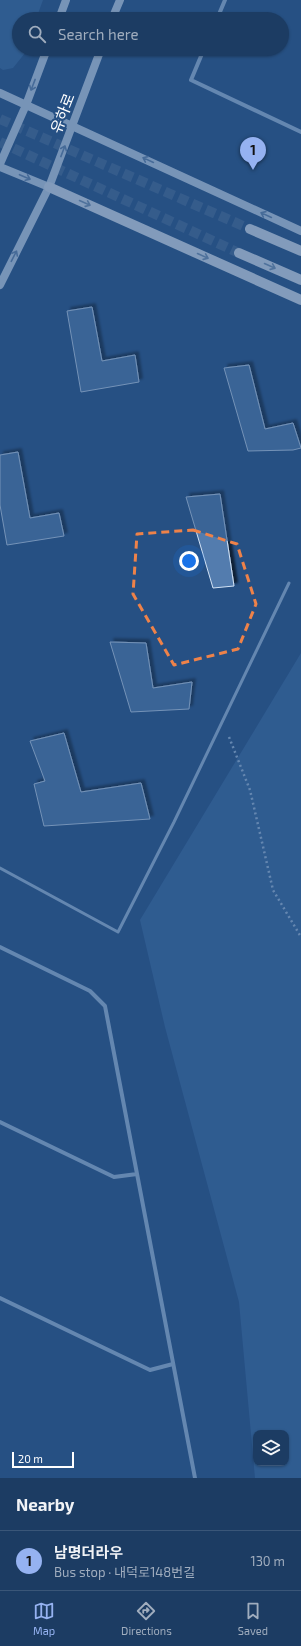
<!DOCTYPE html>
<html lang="en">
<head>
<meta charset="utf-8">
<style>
  :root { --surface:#1c3c63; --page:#29476c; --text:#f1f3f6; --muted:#a0adbe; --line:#3a5678; --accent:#95b2f1 }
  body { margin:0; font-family:"Exo 2","Noto Sans KR",sans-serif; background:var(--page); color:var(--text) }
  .controls { position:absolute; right:12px; bottom:12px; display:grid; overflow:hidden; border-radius:8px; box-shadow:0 1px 3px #0004 }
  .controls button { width:36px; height:36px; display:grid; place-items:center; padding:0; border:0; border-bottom:1px solid var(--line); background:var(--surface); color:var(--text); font:20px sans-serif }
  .scale { position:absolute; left:12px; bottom:10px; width:62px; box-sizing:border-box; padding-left:4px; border:2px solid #fff; border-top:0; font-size:11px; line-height:14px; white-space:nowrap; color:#fff; -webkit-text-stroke:3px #265084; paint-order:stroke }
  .you { position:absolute; left:189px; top:561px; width:14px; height:14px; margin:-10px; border:3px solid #fff; border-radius:50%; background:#1a73e8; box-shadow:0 0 0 6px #1a73e833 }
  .badge { display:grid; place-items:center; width:26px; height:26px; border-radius:50%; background:var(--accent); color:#111; font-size:13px; font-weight:700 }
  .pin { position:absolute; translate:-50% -33px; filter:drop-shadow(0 1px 2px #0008) }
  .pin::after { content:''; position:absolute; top:21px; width:14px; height:12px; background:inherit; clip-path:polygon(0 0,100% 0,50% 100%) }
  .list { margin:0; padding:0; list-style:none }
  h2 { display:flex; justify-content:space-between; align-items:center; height:52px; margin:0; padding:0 16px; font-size:17px }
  h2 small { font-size:13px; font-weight:400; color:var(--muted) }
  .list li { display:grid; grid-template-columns:26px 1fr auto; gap:12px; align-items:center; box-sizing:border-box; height:60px; padding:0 16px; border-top:1px solid var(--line) }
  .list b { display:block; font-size:15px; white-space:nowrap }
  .list p { margin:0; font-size:13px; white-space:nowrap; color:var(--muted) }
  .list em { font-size:13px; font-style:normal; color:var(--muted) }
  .icon { flex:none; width:22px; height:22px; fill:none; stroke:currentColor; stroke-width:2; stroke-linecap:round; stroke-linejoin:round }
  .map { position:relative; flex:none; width:301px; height:1478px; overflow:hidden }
  .search { position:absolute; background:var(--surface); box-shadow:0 1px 3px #0004; left:12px; right:12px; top:12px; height:44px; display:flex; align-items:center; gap:10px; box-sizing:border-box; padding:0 14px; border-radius:22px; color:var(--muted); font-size:15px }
  .sheet { height:112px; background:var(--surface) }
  nav { display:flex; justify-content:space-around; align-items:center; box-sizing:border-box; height:56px; border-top:1px solid var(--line); background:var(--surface); font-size:11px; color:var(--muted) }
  nav a { display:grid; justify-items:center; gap:2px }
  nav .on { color:var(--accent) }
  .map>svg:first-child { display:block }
  .green { fill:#3b6aa0; fill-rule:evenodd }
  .building { fill:#527cae; stroke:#d3e3f6; filter:url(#shadow) }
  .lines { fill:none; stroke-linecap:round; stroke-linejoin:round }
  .primary-tunnel { stroke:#476a96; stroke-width:10; stroke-dasharray:10 5; stroke-linecap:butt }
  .path { stroke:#b0c9e7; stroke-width:2.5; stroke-dasharray:2 3; stroke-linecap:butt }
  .lane { stroke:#b0c9e7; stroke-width:3 }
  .street { stroke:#b0c9e7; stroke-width:4 }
  .secondary { stroke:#d9e6f7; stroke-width:8 }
  .primary { stroke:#f1f6fe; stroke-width:10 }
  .oneway { stroke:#6e8cb2 }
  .oneway2 { stroke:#819bbb }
  .marked { fill:none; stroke:#ee8249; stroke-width:3; stroke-dasharray:8 5; stroke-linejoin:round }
  .labels { text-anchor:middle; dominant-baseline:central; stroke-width:4; stroke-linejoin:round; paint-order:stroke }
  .street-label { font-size:15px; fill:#fff; stroke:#265084 }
</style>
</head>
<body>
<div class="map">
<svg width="301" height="1478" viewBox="0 0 301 1478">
  <defs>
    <filter id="shadow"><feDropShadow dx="3.5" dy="-3.5" stdDeviation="1" flood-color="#0009"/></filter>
  </defs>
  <rect width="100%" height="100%" fill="#265084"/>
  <path class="green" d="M0,0H43L36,19H19V49H26L25,53L13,68L3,70L0,68Z
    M301,653V1478H255L239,1302L165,1027L140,920ZM256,1433H286V1463H256Z"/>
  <path class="building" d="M92,307L102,361L135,355L139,382L81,392L67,311Z
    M249,365L265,429L293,423L301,448L293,450L248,451L224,368Z
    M18,452L30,518L59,513L64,536L7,545L0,505V455Z
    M220,494L234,586L213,588L186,497Z
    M110,642L146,643L153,688L192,682L189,709L131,712Z
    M64,733L81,792L141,783L150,819L44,826L34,784L45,781L30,741Z"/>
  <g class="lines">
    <path class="primary-tunnel" d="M0,119L250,229
      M0,142L239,253"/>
    <path class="path" d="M229,737L250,790L273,890L301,937"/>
    <path class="lane" d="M0,868L118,932L174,822L289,583"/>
    <path class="street" d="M217,19L225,0
      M204,49L191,80L301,132
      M0,947L90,991L105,1006L195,1478
      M0,1122L114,1177L137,1174
      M0,1298L150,1370L173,1364"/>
    <path class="secondary" d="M59,19L66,0
      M112,19L120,0
      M0,93L301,231
      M0,164L26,105L47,49
      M0,167L49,187
      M0,285L49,187L101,49"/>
    <path class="primary" d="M49,187L301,300
      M250,229L301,251
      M239,253L301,280"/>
  </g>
  <defs><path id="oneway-shaft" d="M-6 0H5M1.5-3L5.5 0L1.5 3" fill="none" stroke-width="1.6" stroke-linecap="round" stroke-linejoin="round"/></defs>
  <g class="oneway">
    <use href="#oneway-shaft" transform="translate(33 85) rotate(111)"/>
    <use href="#oneway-shaft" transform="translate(63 151) rotate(-69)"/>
    <use href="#oneway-shaft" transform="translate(148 160) rotate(-155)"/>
    <use href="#oneway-shaft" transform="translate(25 177) rotate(23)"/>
    <use href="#oneway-shaft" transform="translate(266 215) rotate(-155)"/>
    <use href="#oneway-shaft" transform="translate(14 256) rotate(-63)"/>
  </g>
  <g class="oneway2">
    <use href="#oneway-shaft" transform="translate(85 203) rotate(24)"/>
    <use href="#oneway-shaft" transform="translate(203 256) rotate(24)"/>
    <use href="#oneway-shaft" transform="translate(270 266) rotate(24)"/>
  </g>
  <path d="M0 0H301V1478H0ZM193,530L237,544L256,604L238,649L174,665L133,594L137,534Z" fill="#265084" fill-opacity=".55" fill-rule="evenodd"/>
  <path class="marked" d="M193,530L237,544L256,604L238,649L174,665L133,594L137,534Z"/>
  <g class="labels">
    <g class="street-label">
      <text transform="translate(62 113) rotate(-69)">유하로</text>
    </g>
  </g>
</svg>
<div class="controls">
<button><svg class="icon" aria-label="layers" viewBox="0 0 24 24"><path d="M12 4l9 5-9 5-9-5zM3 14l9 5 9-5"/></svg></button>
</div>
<div class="scale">20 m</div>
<div class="you"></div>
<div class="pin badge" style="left:253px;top:170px">1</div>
<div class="search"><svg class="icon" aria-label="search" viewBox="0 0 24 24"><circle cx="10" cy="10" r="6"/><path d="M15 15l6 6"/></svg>Search here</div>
</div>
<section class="sheet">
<h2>Nearby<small></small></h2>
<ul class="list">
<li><span class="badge">1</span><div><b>남명더라우</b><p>Bus stop · 내덕로148번길</p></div><em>130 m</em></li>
</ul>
</section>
<nav>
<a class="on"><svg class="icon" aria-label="map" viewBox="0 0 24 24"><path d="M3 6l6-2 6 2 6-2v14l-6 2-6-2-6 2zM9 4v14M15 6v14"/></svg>Map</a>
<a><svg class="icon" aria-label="directions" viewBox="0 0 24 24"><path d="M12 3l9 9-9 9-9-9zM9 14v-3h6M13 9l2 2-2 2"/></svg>Directions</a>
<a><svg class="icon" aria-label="saved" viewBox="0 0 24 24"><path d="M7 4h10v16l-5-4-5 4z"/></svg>Saved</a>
</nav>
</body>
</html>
